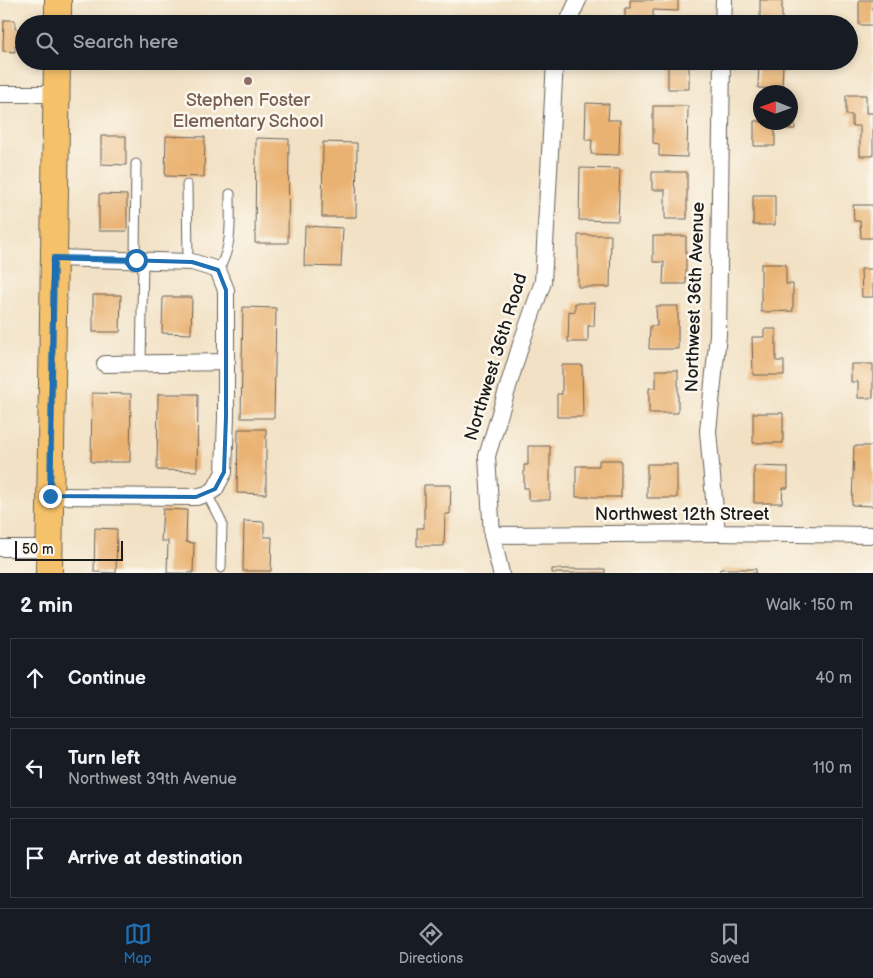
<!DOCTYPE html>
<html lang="en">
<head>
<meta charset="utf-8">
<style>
  :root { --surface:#171b24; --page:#20242c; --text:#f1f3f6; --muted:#9ea1a6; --line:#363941; --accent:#1f6fb2 }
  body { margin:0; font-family:"Balsamiq Sans",sans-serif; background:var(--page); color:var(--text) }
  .compass { position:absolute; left:753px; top:85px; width:45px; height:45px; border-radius:50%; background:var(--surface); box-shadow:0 2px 8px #0003; rotate:271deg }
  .scale { position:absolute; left:15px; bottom:12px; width:108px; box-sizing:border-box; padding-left:5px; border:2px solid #1c1c1c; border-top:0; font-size:14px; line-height:18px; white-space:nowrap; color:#1c1c1c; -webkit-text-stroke:4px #fbf7ec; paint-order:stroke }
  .stop { position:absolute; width:15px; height:15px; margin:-11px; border:4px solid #1f6fb2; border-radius:50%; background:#fff }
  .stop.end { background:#1f6fb2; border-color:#fff; box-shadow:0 1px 5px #0008 }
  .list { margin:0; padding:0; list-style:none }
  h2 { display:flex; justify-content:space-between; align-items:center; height:65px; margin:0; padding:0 20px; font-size:21px }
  h2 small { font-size:16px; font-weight:400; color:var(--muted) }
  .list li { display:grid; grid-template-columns:32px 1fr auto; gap:15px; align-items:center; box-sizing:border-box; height:80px; margin:0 10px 10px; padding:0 10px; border:1px solid var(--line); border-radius:0px }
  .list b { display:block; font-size:19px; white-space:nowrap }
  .list p { margin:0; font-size:16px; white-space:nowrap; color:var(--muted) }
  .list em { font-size:16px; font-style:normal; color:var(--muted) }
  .icon { flex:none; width:28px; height:28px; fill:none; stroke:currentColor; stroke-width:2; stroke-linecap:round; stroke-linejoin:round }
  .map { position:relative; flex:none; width:873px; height:573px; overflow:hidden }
  .search { position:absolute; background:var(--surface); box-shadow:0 2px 8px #0003; left:15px; right:15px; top:15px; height:55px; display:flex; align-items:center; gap:12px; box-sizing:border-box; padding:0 18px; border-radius:28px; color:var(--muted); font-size:19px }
  .sheet { height:335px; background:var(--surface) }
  nav { display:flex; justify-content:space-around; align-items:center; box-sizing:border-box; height:70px; border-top:1px solid var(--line); background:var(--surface); font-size:14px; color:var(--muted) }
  nav a { display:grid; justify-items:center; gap:2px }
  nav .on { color:var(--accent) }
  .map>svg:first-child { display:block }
  .building { fill:#eab272 }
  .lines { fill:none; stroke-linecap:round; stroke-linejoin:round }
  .service-casing { stroke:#676157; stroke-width:11 }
  .minor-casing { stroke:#676157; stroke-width:18 }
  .primary-casing { stroke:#676157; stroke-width:28 }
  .service { stroke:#fff; stroke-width:9 }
  .minor { stroke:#fff; stroke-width:16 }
  .primary { stroke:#f5c16b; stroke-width:26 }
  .route { stroke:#1f6fb2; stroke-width:6 }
  .marked { fill:none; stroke:#1f6fb2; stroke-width:4; stroke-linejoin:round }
  .education-dot { fill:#8d6e63; stroke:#fbf7ec; stroke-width:2 }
  .labels { text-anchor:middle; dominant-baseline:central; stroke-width:5; stroke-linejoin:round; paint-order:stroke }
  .education-label { font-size:18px; fill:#785e54; stroke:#fbf7ec }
  .street-label { font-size:18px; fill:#1c1c1c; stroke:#fbf7ec }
</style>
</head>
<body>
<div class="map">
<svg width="873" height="573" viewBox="0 0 873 573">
  <rect width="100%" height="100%" fill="#fbf7ec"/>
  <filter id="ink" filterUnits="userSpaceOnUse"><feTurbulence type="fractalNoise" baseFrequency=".02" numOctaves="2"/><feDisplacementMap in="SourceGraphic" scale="10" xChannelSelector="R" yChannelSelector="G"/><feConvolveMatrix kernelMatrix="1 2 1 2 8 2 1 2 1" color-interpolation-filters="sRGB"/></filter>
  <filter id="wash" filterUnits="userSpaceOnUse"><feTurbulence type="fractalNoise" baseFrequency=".0096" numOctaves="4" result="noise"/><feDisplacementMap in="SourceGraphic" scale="20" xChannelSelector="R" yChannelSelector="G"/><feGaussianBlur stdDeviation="1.12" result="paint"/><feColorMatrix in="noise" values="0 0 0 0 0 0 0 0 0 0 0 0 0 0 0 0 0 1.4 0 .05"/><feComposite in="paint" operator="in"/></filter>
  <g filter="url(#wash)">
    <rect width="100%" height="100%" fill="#f2e1c4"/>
    <g id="blocks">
      <path class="building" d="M630,0H678V11L653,10V22L625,21V8H630Z
        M760,0H782V24H760Z
        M859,0H873V25H859Z
        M4,20H15V29H23L22,45H15V52L3,51Z
        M668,61H689V89H668Z
        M759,61H783L782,89L758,88Z
        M846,95H866V113H873V156H860V126H852V115H846Z
        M586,103L609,104L608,120H620L619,155L591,154L592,140H585Z
        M653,106H688L687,157L659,156V144L653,143Z
        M790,111H795V129H787V127H775V146H754V121H760V122H790Z
        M101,136H126V165L101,164Z
        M166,136L205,137L204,177L165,176Z
        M256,138L289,139L288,243H255Z
        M323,142L357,143L356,217H322Z
        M580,168L620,169L618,221L579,220Z
        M652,172H687V219H665V190H652Z
        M99,194L127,195V231H99Z
        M753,195H775V225H753Z
        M853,205H873V238H861L860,221H854Z
        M305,226L343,228L341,267L304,266Z
        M578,235H611L610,287H578Z
        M653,236H686V284H663L664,262H653Z
        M761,264H786V284H793V311L761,312Z
        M861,269H873V297H862Z
        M93,295H121L120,332H93Z
        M163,297H192L191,334L162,333Z
        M575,303H595L594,326H588V342H568L569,311L575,312Z
        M656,306H678V349H649L650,326H657Z
        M243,307L276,308L274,418H241Z
        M764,329H776V361H784V375H753L752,337H764Z
        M851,364H873V398H858V382H851Z
        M562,365H582L583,417H557V394H562Z
        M656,370H678V413H649V388H656Z
        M92,393L131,394L130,462H91Z
        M158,394H198L197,471L157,470Z
        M753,413H783V443H753Z
        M238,429H266V494L237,493Z
        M528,446H550V500H528V488H524V465H528Z
        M854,446H873V506L852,505Z
        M599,460H621V497H576V466H599Z
        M647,464H677V498H647Z
        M754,466L788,467V488H783L782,503H754Z
        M424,485H451L450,514H445L444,546H417V528H424Z
        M163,509L187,510L186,542L194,543L193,573H167L168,541H161Z
        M244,521L264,522V537H272L271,571H243Z
        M95,528L117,529L116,573L94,572Z
        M552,569H605V573H552Z
        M720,569H756V573H720Z"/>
    </g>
  </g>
  <g filter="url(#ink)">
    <use href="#blocks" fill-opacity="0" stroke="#676157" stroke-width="1"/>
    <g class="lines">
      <g class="service-casing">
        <path id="service" d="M187,185L188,262
          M135,260L136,164
          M218,270C233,247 230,221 230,194
          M141,363L143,261
          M207,494L222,523L221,568"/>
      </g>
      <g class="minor-casing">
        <path id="minor" d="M567,24L578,0
          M723,24L724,0
          M0,94H57
          M105,364L227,362
          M50,496L196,497L207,494L215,489L224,472L226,417V290L218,270L192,262L54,258
          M717,533L708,431L718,335L722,61
          M492,535L717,533L873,535
          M0,548H49
          M501,573L492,535L487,456L521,344L543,282L555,61"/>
      </g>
      <g class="primary-casing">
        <path id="primary" d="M58,24V0
          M49,573L57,61"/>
      </g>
      <use href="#service" class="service"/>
      <use href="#minor" class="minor"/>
      <use href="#primary" class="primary"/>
    </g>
  </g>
  <g class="lines" filter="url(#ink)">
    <path class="route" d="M50,496L54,258L136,260"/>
  </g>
  <path class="marked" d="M54,258L192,262L218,270L226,290V417L224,472L215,489L196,497L50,496Z"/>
  <circle class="education-dot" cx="248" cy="81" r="5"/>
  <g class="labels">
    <g class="education-label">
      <text x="248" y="100">Stephen Foster<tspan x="248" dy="21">Elementary School</tspan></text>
    </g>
    <g class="street-label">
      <text transform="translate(695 297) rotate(-88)">Northwest 36th Avenue</text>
      <text transform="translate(496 357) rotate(-73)">Northwest 36th Road</text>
      <text x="682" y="514">Northwest 12th Street</text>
    </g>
  </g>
</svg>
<svg class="compass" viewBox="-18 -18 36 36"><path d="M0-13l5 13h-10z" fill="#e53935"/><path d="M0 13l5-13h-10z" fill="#9ea1a6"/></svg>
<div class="scale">50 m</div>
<div class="stop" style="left:136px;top:260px"></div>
<div class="stop end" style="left:50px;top:496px"></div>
<div class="search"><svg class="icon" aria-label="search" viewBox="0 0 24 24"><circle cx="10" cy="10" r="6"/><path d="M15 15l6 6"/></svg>Search here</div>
</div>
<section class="sheet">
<h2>2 min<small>Walk · 150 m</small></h2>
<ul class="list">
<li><svg class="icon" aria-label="ahead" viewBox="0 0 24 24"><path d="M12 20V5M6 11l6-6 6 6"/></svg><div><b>Continue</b></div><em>40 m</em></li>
<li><svg class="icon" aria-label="left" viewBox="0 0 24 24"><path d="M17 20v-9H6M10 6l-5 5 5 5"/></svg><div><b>Turn left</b><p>Northwest 39th Avenue</p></div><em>110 m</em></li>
<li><svg class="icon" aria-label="arrive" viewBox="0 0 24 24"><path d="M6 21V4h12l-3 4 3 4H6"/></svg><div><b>Arrive at destination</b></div></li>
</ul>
</section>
<nav>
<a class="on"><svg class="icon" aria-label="map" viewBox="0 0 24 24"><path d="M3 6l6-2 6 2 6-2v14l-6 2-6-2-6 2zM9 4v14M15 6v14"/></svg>Map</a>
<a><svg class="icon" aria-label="directions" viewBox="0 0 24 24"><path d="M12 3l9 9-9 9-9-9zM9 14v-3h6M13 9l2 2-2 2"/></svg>Directions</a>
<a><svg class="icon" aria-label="saved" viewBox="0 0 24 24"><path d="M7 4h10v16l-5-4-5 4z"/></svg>Saved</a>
</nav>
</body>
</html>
